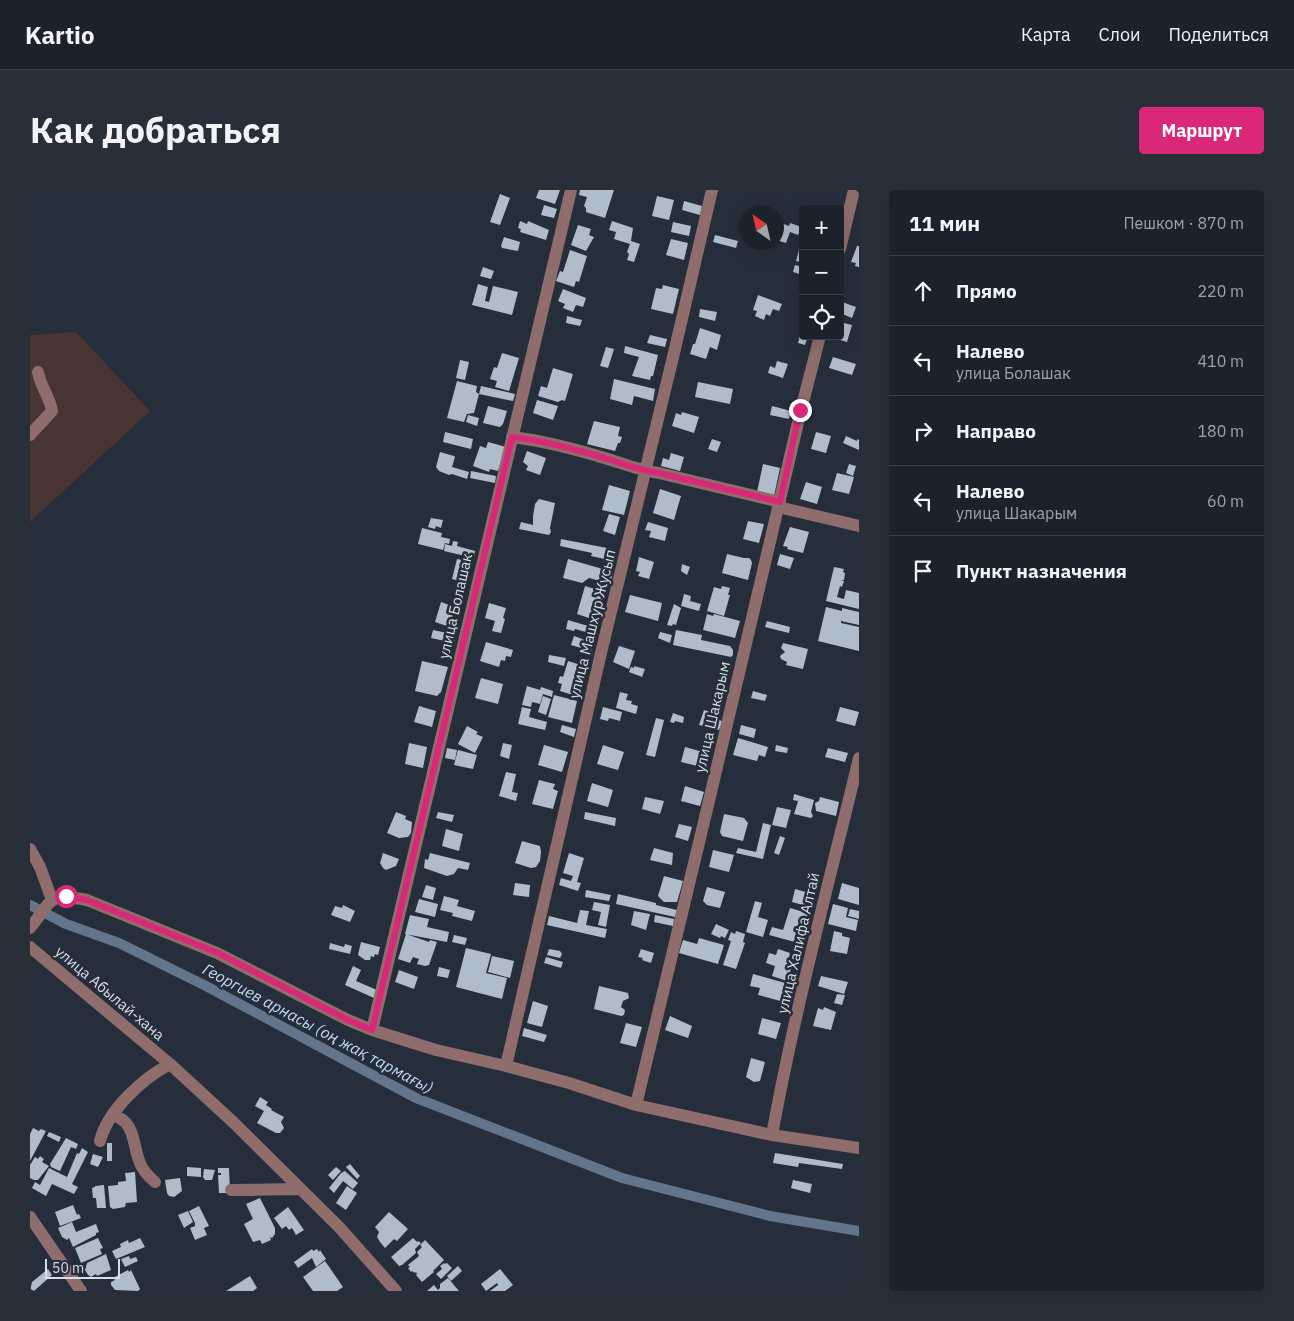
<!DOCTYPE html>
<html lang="ru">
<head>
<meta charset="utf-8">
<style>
  :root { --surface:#1c222c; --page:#292f38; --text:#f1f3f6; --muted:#a0a4a9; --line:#3a3f48; --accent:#db2777 }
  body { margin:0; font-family:"IBM Plex Sans",sans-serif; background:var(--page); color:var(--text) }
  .controls { position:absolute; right:15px; top:15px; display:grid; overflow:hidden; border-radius:5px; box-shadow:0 5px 20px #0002 }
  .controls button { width:45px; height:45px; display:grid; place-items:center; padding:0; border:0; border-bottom:1px solid var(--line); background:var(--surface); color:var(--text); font:25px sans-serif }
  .compass { position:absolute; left:709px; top:15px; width:45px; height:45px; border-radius:50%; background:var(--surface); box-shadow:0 5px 20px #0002; rotate:326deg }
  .scale { position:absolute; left:15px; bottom:12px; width:75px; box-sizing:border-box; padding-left:5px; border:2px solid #d9dfe6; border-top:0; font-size:14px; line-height:18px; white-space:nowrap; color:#d9dfe6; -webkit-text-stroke:4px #252e3a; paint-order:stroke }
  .stop { position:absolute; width:15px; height:15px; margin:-11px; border:4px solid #db2777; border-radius:50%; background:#fff }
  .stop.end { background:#db2777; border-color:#fff; box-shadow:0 1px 5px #0008 }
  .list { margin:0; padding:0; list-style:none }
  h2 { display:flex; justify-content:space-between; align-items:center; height:65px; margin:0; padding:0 20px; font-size:21px }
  h2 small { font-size:16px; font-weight:400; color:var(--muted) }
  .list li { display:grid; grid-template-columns:32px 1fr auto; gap:15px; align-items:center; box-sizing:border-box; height:70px; padding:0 20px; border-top:1px solid var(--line) }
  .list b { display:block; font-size:19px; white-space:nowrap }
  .list p { margin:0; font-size:16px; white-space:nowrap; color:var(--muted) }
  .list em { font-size:16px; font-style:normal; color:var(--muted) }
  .icon { flex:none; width:28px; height:28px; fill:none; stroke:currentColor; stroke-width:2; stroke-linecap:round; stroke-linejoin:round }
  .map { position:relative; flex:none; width:829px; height:1101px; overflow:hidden; border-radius:5px }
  header { display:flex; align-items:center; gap:30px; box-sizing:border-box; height:70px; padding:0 25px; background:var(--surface); border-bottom:1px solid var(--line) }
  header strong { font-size:24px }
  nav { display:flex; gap:28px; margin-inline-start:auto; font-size:18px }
  .intro { display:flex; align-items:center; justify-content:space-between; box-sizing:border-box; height:120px; padding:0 30px }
  h1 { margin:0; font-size:35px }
  .button { padding:12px 22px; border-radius:5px; background:var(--accent); color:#fff; font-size:18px; font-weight:700 }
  main { display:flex; gap:30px; padding:0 30px }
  aside { flex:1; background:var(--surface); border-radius:5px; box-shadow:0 5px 20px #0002 }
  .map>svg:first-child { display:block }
  .green { fill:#493434 }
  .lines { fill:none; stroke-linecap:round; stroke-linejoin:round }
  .canal { stroke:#63758c; stroke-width:10 }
  .building { fill:#b1bccb }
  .minor { stroke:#906d6d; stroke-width:12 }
  .route { stroke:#db2777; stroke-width:6 }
  .labels { text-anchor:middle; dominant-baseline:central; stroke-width:5; stroke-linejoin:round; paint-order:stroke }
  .street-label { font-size:15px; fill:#d9dfe6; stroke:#252e3a }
  .water-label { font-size:16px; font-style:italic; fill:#c8dcf7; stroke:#252e3a }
</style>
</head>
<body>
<header>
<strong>Kartio</strong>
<nav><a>Карта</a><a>Слои</a><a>Поделиться</a></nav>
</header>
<div class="intro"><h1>Как добраться</h1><a class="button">Маршрут</a></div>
<main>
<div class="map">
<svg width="829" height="1101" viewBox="0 0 829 1101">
  <rect width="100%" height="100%" fill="#252e3a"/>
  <path class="green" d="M46,142L120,221L0,332V145Z"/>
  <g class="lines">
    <path class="canal" d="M0,715L36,734L89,753L176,796L386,908L592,988L740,1026L829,1041"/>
  </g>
  <path class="building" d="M509,0H530L525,14L506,8Z
    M550,0H584L575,28L556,22V18L554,16L557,7L549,5Z
    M470,4L480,8L470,35L460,32Z
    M627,6L644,10L639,30L622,26Z
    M654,11L672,16L670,25L652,20Z
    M514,15L527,19L524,28L511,25Z
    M490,31L497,34L498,31L519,40L516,50L490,42L491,39L488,38Z
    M582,31L603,38L601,51L610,54L604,72L597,70L599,64L597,62L600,54L584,49L586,42L579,40Z
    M643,32L661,36L659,46L641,42Z
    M751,33L759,36L760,33L772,37L768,45L760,42L756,53L746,50V36L747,34L750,35Z
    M548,35L561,39L559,45L564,47L556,61L541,55Z
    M685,45L708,51L706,58L683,52Z
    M474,47L490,52L488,61L472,58L471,56Z
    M641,49L658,53L654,70L636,65Z
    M827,56H829V77L825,76L826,73L821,72Z
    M540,60L557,66L549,92L546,91L544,97L526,91L530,81L533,82Z
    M769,60L773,61V73L766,71Z
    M765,75L773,77V85L763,82Z
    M453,77L464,81L461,89L450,86Z
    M448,94L458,97L455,111L459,112L463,96L488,102L482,125L442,115Z
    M633,95L649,99L643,124L621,119L626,98L632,99Z
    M533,99L556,108L553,117L546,115L543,122L533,118L535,114L528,111Z
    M728,105L752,114L749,121L743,119L740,126L736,124L734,130L725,126L727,121L723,120Z
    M812,112L826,117L822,128L810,123Z
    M670,119L687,122L685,131L669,127Z
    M537,126L552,130L550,136L536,133Z
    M810,132L822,135L817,152L804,148L805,146H810Z
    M670,138L691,145L687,160L680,157L676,169L660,164L663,154H665Z
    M771,142L773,143V146H778L775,155L768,153Z
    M620,145L637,149L635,157L617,153Z
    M595,156L628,165L623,186H621L620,190L602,186L609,167L594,163Z
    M576,157L584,159L578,178L570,176Z
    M472,163L489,168L479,201L465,197L467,191L460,189L464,177L467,178Z
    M803,167L826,174L822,185L799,178Z
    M430,170L439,172L435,190L426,188Z
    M747,171L758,174L753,188L738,183L740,176L745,178Z
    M523,178L543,184L535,211L532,210L528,212L508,206L511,196L517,198Z
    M584,189L625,199L623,211L604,206L602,215L580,209Z
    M427,191L447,196L446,202L449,204L444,223L437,224L434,232L417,228Z
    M668,192L703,199L700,214L665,207Z
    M451,196L485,204L483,211L449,204Z
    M507,210L528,216L523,230L503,223Z
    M458,216L477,221L473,234L470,237L453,233Z
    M742,216L761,221L759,229L740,225Z
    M652,222L669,227L664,243L642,236L646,223L651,225Z
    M438,225L449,228L447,236L436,232Z
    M564,231L590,237L588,246L592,247L590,253H588L585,261L557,254Z
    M415,242L443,249L441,259L413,252Z
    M786,242L801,246L796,263L781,259Z
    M816,246L827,251V249L829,250V260L813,253Z
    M682,249L691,252L687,262L678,259Z
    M458,252L476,257L468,281L460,279L459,282L443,276L450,256L456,258Z
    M497,261L516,268L510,285L496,280L498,276L493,272Z
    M410,262L424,266L425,267L422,277L439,282L437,289L422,284L419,285L409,281L406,277Z
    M641,263L654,267L650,281L631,276L633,268L639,270Z
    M733,274L750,278L744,306L727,302Z
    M819,274L826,276L823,286L816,283Z
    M441,281L466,286L465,293L440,288Z
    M807,283L824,287L819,304L802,300Z
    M776,292L792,297L787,314L770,309Z
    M579,295L600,301L594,325L572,320Z
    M630,299L651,306L644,330L623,323Z
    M509,309L525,313L520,338L521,342L519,345L489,339L491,332L503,335V326L505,314Z
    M579,324L590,327L585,345L573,341Z
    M401,328L413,330L411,338L406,336L405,339L398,337Z
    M718,331L734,334L729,353L713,349Z
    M618,332L638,338L635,351L619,347L621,341L615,340Z
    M760,337L779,342L773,363L757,359L758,357L753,356Z
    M392,338L412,343L411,347L420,349L419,354L415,353L413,360L388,354Z
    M531,349L582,359L579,370L561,366L562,363L530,356Z
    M423,351L428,352L427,356L445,361L444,368L414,361L415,354L422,356Z
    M697,364L714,368H719L721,370L722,373L718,390L692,383Z
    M750,364L764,368L760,379L747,375Z
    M609,367L624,372L619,389L608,386L610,382L606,381Z
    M427,369L442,372L437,393L422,389Z
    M538,369L583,382L580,394L559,388L552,393L533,388Z
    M652,374L660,377L657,385L651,381Z
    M804,377L814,379L813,382L815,383L814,390L811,391H814L812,397L810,396L807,407L814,409L816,400L829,403V419L796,411Z
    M555,396L575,402L570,419L565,418L563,424L560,423L559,428L547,424Z
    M692,396L700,398L698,405H700L694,426L677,421L684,397L691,399Z
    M654,404L661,406L660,411L671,414L669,421L651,416Z
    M600,405L632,413L628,431L595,422Z
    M411,412L425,417L422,428L419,427L417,436L405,432Z
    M459,413L476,418L473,428L475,429L471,443L462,441L465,431L455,428Z
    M644,414L651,418L646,435L643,434L642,436L637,435Z
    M796,417L812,421V418L829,422V435L811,431V433L829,437V461L788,451Z
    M677,424L683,426L684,424L710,431L705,448L673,440Z
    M538,430L565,438L563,444L545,439L544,441L536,439Z
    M737,431L760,437L759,443L735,437Z
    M403,440L426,445L424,453L401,448Z
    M646,440L672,445L671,450L700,456L703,460V465L701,467L643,455Z
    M630,442L642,445L640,453L628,448Z
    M544,446L555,450L556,447L565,450L561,461L541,455Z
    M456,452L483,460L481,467L476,466L475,471L471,470L469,477L450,471Z
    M753,453L778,459L773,479L756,475L757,472L751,469L750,466L755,462L751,458Z
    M589,456L605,461L599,479L583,472Z
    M519,465L536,468L534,476L518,472Z
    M392,471L418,477L411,502L407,506L385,501Z
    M538,471L554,476L546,506L530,501L532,494L528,493L530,486L533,487Z
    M604,476L615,479L612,487L599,482L601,477L604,478Z
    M451,488L473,494L468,514L445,508Z
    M497,496L510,500L511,497L523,501L522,507L513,504L510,514L502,512L501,517L492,515Z
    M723,501L737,505L735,511L721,508Z
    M590,502L598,504L596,510L602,511L601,514L608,516L606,524L586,518Z
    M524,505L547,511L542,533L518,527Z
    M513,506L521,509L516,525L508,522Z
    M389,516L406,521L402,537L384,532Z
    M492,517L501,519L499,527L517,532L515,540L488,534Z
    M573,517L592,522L590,531L579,528L578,531L570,529Z
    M810,517L829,522L825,536L806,531Z
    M674,520L689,525L688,528L692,532L689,540L669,535Z
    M643,523L654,527L653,533L645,531L644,533L640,532Z
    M626,528L634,530L625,567L616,565Z
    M532,535L546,539L544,547L530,542Z
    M711,535L726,539L724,548L709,544Z
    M437,536L448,542L446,544L453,547L445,563L428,554Z
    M708,548L738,557L735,567L729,565L727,571L703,565Z
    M379,553L397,557L393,578L375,574Z
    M473,553L482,555L479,569L470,566Z
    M514,555L538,562L532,582L508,575Z
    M573,555L594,562L588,580L567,574Z
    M746,555L758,558L757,563L745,561Z
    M655,557L680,564L676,578L651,572Z
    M417,558L427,560L425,570L415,568Z
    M798,558L818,563L815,572L795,567Z
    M428,560L447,565L443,579L424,575Z
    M476,582L486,584L482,602L488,603L486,611L469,606Z
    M509,590L525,594L523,599L528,601L523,619L502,614Z
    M562,593L583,600L578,617L557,611Z
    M655,596L674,602L670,616L651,611Z
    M764,604L784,610L781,622L783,626L781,628L764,624L768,611L763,610Z
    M615,607L634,611L630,624L612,619Z
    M790,607L809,612L806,626L786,621L785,613L789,611Z
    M747,617L761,620L756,638L742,635Z
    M366,622L376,626L375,629L382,632L381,643L378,647L369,648L357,643Z
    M408,622L424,625L422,632L406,628Z
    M555,622L586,628L585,636L554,629Z
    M694,624L714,628L718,633L713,651L692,646L690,642Z
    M733,633L741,635L733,669L706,663L708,658L726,662Z
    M649,634L662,637L658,651L645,647Z
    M416,639L433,644L429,661L412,656Z
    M750,646L755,648L749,665L744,663Z
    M492,651L510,656L511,662L510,671L506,677L501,678L485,673Z
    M624,658L643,663L642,675L620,670Z
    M683,660L704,665L699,682L679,677Z
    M353,663L369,669L366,676L356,680L353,678L350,673Z
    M400,663L440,673L438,680L428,678L424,684L417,686L394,678L395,669L398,670Z
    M539,663L554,668L547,692L551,693L548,701L529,695L531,688L541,691L543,686L533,683Z
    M634,686L653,691L647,712H634L628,706Z
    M485,693L500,695L499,707L483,705Z
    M812,693L829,698V715L808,709Z
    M396,695L406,698L403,710L392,707Z
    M677,697L695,702L690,718L677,715L673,711Z
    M765,699L783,704L780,717L762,712Z
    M556,700L581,705L579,711L555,707Z
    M588,704L626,713V715L647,720L645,727L586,714Z
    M414,706L429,710L427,716L445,721L442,731L422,726L423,723L410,720Z
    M389,709L408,714L405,727L385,722Z
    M725,711L732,713L728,727L738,730L733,747L716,742Z
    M564,712L580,715L576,737L568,735L571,722L562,720Z
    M803,714L818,718L816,727L828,730L826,741L798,734Z
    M313,715L325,721L320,732L301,725L305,716L312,718Z
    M760,718L781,724L772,754L739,745L742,737L753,740Z
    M820,719L829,721V729L818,726Z
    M550,720L559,721L556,735L577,739L575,748L517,735L519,726L547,733Z
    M604,721L620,724L616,740L601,735Z
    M380,725L399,729L397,737L419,742L417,752L375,744Z
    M625,725L644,729L643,736L624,732Z
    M686,734L699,740L695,748L691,746L690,748L681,744Z
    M706,741L715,744L713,752L715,753L706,779L693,775L701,751L698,750L701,742L705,744Z
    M804,741L812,743V746L820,748L817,764L800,761Z
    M376,744L399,752L400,750L407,752L399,775L395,776L387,774L389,769L383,767L380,773L368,769Z
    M424,745L437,748L435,755L422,752Z
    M669,748L694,755L688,774L649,763L653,750L667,754Z
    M331,752L350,757L348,765L345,764L344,767L341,766L340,770H335L328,765Z
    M300,753L314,757L315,754L322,756L320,764L299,759Z
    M436,758L461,764L456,783L477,788L472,809L426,797Z
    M519,759L530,761L532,764L530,768L517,765Z
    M611,759L624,763L621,773L612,770L613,768L608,767Z
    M748,759L760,763L758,771L763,773L757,791L742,786L745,776L736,773L739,763L746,765Z
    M462,766L484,771L480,788L458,782Z
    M516,767L533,772L531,778L514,773Z
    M323,776L331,780L326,791L347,800L344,808L315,795Z
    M409,777L420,780L418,788L407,786Z
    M369,780L388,787L384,799L365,792Z
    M723,784L759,794L754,812L728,805L730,798L720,796Z
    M791,786L818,792L814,804L788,796Z
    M569,796L598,803L599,808L593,811L591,817L595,820L594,825L591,826L564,819Z
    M807,804L815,805L812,815L804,813Z
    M503,811L518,816L512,837L497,833Z
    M794,817L806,822L801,840L783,836L788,818L793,820Z
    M640,826L662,836L658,848L635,840Z
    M732,828L751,833L746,849L728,844Z
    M596,833L612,837L606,857L590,853Z
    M494,838L517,845L514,852L492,846Z
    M721,868L735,872L730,891L724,892L716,887Z
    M230,907L238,912L236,915L242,919L241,920L254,927L251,932L254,938L250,943H246L227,933L234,921L225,916Z
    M3,938L9,941L11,939L16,941L0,971V944Z
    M19,942L31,947L29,952L17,946Z
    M36,948L48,954L46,959L41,957L30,981L21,977L20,974Z
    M77,953H82V971H77Z
    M52,958L58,962L42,994L48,997L44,1004L22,994L16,1006L2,998L5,992L10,995L19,978L37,987L47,963L49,964Z
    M745,963L813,974L812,979L769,973L768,977L743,973Z
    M63,964L73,967L68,977L60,974Z
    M10,966L14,969L12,972L19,976L8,990H4L0,988V975L5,967L8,969Z
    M320,974L330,986L327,989L316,977Z
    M157,977L171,978V987L157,986Z
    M306,977L311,981L303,990L298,985Z
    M188,978H199L200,1003H189L188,985H191V983H188Z
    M174,979L185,980L182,990H175L173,987Z
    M315,981L328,993L323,999L313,991L304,1003L299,998L311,983Z
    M105,982L107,1012L96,1013L95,1017L83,1019L80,1017L78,996L88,995V992L96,991L95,983Z
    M150,988L152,1001L144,1007L139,1006L137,1003L135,990Z
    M763,990L782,994L780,1003L761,998Z
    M74,995L76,1018H67L66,1008H63L62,998L65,997V996Z
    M317,996L327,1003L316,1020L306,1013Z
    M230,1008L245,1038V1044L242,1048L240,1047L241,1050L232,1054L230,1050L223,1052L214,1034L223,1029L216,1014Z
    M43,1015L47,1025L49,1024L51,1028L30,1036L25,1022Z
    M169,1016L179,1036L174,1038L177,1045L165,1050L160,1038L165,1036V1033L159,1021Z
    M258,1017L274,1040L266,1045L262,1038L259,1040L256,1036L252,1039L244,1028Z
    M158,1021L163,1032L154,1038L148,1025Z
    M359,1022L378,1039L367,1051L364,1049L355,1058L350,1052L347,1047L349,1042L345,1037Z
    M42,1032L46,1042L66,1034L69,1042L66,1043V1045L43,1057L39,1048L37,1050L32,1047L28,1038Z
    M68,1048L73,1058L70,1059L72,1064L51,1073L45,1058Z
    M110,1048L115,1057L86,1069L82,1061L91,1057L90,1054L98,1050L99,1053Z
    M383,1048L387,1052L388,1051L391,1053L385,1059L386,1063L372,1075L369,1076L361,1067Z
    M395,1050L414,1070L403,1081L404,1082L392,1092L386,1085L387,1084L386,1082L385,1083L382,1081L381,1082L378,1078L380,1077L378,1075L389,1066L387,1062L392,1057L390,1055Z
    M282,1059L283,1061L287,1059L289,1062L290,1060L296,1069L286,1077L282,1068L268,1078L264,1072Z
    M76,1064L81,1080L67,1086L66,1084L61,1087L58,1085L55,1080L57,1073Z
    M99,1066L100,1069L106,1067L108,1071L95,1077L91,1069Z
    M295,1071L313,1097L307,1101H283L273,1087Z
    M414,1073L415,1074L417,1073L422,1078L411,1089L406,1084L412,1079L410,1076Z
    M428,1076L432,1081L421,1091L417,1086Z
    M18,1079L22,1085L4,1101H0L2,1092Z
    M470,1079L483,1095L475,1101H460L468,1095L467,1093L456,1101L451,1094Z
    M98,1080L99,1082L101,1080L110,1099L108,1101L85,1100L81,1095V1092L85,1090L83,1088Z
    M220,1086L227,1098L223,1101H196Z
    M418,1088L429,1101H397L404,1095L408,1100L410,1098V1094Z"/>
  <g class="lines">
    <path class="minor" d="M810,59L824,0
      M0,245L22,221C20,207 10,196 8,182
      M482,247C515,251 549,260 581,270C597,275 612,281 629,283L750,312
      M748,317L829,336
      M0,659L10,677L22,710
      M0,738C23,710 17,702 57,710L187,763L318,830L342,840L406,860L476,876L539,893L606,915L742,945L829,958
      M0,757L140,874L203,932L309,1037L366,1101
      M342,840L541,0
      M476,876L571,463L644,163L682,0
      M606,915L678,615L771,220L790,146
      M82,925C106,931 102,954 110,973C113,981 119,987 125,992
      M742,945C765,818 799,693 829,568
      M70,951C78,920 112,889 140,874
      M201,1000L269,999
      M0,1027L51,1101"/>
  </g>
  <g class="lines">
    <path class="route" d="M36,706L57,710L188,763L318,830L342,840L482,247C515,251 549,260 581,270C597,275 612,281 629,283L750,312L770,220"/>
  </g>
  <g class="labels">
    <g class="street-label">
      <text transform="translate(425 416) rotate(-77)">улица Болашак</text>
      <text transform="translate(562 434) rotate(-76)">улица Машхур Жусып</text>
      <text transform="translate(682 527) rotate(-77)">улица Шакарым</text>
      <text transform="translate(768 753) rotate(-77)">улица Халифа Алтай</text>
      <text transform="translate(80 803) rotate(40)">улица Абылай-хана</text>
    </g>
    <g class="water-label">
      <text transform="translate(288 838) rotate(28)">Георгиев арнасы (оң жақ тармағы)</text>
    </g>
  </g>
</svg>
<div class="controls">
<button>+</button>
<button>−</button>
<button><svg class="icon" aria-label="locate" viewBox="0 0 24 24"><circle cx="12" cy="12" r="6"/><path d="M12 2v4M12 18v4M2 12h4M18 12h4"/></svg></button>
</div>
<svg class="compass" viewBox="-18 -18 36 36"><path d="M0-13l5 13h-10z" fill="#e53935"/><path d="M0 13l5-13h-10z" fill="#a0a4a9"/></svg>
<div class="scale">50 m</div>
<div class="stop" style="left:36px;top:706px"></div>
<div class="stop end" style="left:770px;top:220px"></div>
</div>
<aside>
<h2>11 мин<small>Пешком · 870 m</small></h2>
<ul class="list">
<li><svg class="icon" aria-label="ahead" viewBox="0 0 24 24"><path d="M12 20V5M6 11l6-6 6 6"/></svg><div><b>Прямо</b></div><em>220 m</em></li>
<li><svg class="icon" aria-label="left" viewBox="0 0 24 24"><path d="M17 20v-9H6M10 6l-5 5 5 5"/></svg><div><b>Налево</b><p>улица Болашак</p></div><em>410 m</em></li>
<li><svg class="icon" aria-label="right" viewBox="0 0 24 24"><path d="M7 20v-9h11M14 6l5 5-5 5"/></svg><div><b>Направо</b></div><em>180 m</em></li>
<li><svg class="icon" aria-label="left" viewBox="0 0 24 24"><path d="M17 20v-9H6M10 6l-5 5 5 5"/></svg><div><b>Налево</b><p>улица Шакарым</p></div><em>60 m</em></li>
<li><svg class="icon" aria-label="arrive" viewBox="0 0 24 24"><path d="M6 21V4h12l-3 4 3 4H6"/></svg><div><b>Пункт назначения</b></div></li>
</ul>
</aside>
</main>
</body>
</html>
